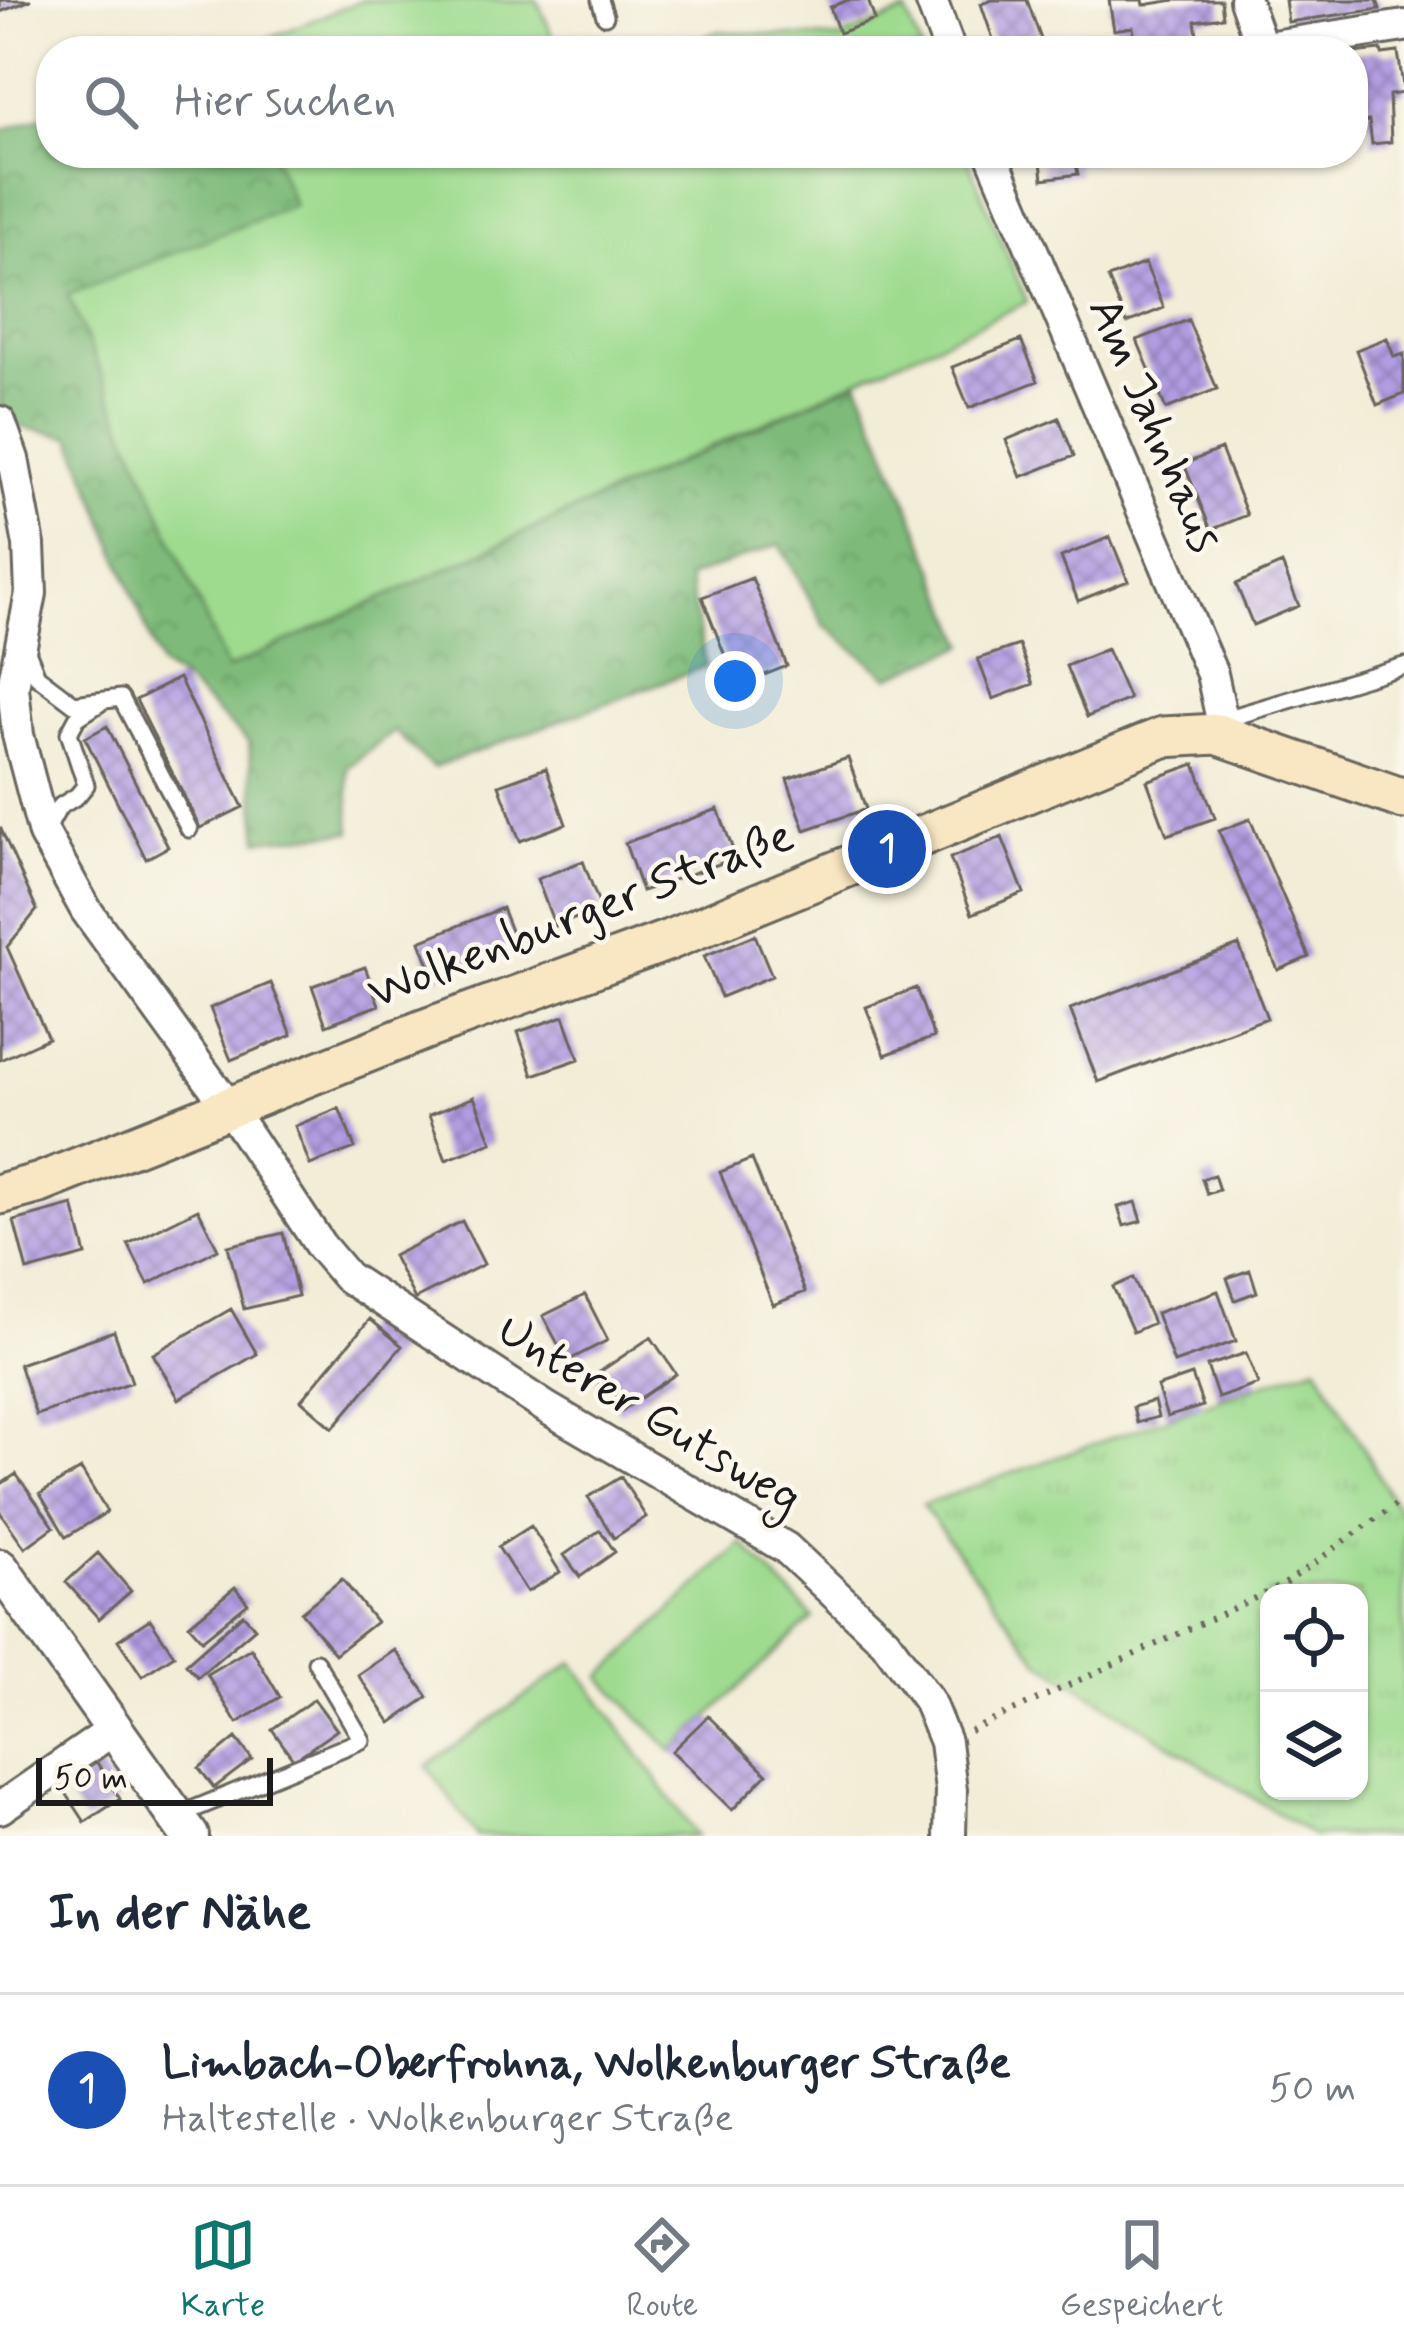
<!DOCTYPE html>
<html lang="de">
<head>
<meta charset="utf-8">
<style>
  :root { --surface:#fff; --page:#f6f6f7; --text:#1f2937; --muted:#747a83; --line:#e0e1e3; --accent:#0f766e }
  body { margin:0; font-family:Mynerve,sans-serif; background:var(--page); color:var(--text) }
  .controls { position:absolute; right:36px; bottom:36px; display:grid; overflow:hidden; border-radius:24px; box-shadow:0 3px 9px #0004 }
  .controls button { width:108px; height:108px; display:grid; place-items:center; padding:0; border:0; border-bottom:3px solid var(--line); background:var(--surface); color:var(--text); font:60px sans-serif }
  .scale { position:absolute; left:36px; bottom:30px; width:237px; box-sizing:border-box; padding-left:12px; border:6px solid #1c1c1c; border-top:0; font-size:33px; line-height:42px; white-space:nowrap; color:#1c1c1c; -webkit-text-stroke:9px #fbf7ec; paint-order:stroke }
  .you { position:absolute; left:735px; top:681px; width:42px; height:42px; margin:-30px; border:9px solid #fff; border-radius:50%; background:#1a73e8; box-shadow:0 0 0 18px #1a73e833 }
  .badge { display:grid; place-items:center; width:78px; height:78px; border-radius:50%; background:var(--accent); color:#fff; font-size:39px; font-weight:700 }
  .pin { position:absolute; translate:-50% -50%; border:6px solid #fff; box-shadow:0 3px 12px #0006 }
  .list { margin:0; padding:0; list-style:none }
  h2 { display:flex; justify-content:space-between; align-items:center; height:156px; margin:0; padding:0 48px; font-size:51px }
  h2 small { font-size:39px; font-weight:400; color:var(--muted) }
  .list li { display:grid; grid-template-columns:78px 1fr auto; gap:36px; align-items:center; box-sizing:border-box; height:192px; padding:0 48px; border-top:3px solid var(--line) }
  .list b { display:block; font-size:45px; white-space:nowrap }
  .list p { margin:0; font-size:39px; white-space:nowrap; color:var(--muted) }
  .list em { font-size:39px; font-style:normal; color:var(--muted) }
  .icon { flex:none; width:66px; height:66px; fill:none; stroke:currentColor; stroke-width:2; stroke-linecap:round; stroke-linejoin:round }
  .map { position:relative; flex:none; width:1404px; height:1836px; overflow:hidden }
  .search { position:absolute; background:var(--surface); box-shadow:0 3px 9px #0004; left:36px; right:36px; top:36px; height:132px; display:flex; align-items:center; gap:30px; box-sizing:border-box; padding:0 42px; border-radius:48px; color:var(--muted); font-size:45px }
  .sheet { height:348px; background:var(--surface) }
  nav { display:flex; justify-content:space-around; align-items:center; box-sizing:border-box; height:168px; border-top:3px solid var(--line); background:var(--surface); font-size:33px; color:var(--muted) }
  nav a { display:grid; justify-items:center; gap:6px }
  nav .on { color:var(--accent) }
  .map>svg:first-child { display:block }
  .grass { fill:url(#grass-tufts); stroke:#5d7c56; stroke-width:3; fill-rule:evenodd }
  .forest { fill:url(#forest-crowns); stroke:#4d6c4b; stroke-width:3 }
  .pitch { fill:#9edb8f; stroke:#5d7c56; stroke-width:3 }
  .building { fill:url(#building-cross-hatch) }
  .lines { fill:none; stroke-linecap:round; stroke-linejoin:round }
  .service-casing { stroke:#67655d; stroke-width:21 }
  .minor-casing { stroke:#67655d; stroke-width:36 }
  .tertiary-casing { stroke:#67655d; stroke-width:42 }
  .secondary-casing { stroke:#67655d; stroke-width:45 }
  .path { stroke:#67655d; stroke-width:6; stroke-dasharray:3 9; stroke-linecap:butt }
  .service { stroke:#fff; stroke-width:15 }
  .minor { stroke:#fff; stroke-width:30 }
  .tertiary { stroke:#fff; stroke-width:36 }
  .secondary { stroke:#f9e7c3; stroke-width:39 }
  .labels { text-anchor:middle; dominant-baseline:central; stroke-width:9; stroke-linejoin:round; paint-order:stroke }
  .street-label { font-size:48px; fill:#1c1c1c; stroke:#fbf7ec }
</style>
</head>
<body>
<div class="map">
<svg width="1404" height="1836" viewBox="0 0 1404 1836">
  <defs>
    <pattern id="grass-tufts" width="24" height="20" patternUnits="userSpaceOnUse" patternTransform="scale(3)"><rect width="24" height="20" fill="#9edb8f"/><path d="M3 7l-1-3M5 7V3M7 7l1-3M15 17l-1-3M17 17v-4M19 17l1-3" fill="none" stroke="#88bb7b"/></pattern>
    <pattern id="forest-crowns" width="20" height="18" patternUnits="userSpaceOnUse" patternTransform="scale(3)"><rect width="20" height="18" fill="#7ebb7a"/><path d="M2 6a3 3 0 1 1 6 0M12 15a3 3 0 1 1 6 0" fill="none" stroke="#6ca069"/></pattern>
    <pattern id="building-cross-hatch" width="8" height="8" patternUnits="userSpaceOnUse" patternTransform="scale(3)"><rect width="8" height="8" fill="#b29de2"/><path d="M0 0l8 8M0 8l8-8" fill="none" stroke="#907fb6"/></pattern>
  </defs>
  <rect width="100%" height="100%" fill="#fbf7ec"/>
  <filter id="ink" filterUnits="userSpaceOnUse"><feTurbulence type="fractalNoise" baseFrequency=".00833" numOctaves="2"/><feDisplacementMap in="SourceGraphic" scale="24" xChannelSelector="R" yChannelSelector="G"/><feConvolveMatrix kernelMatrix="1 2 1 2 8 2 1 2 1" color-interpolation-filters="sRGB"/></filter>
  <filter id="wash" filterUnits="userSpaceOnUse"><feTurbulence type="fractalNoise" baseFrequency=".004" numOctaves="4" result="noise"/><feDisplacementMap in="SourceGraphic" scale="48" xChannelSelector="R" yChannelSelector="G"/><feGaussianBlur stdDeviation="2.7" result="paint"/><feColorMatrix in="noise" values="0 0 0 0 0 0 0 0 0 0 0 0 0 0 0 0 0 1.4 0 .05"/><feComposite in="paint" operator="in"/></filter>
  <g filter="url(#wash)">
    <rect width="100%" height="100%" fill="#f2edd7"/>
    <path class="grass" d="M1317,1365L1404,1521V1836H1313L1039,1661L922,1505ZM1269,1593H1359V1791H1269Z"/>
    <path class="forest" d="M51,114V153H272L294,204L227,669L858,381L966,645L889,677L824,625L780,544L688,578L706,666L433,768L394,731L347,768L351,832L259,840L249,743L180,678L161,667L72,437L0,423V131Z"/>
    <path class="pitch" d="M362,0H537L559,51H238Z
      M906,12L922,51H669L719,31L839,39Z
      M272,153H965L1027,302L227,669L68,295L294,205Z
      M742,1543L813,1617L672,1751L601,1677Z
      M573,1662L697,1836H477L427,1766Z"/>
    <g id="blocks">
      <path class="building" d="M0,0H31L0,12Z
        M848,0H868L875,20L839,33L830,7Z
        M992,0H1027L1042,42L1015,51H997L981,4Z
        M1109,0H1143L1144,5L1175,0H1221L1223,17L1195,21L1198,42L1136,51L1133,27L1114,30Z
        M1285,0H1377L1380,9L1288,22Z
        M1381,50L1382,54L1398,52L1404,93L1389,95L1391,142L1372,144L1369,121L1353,123V53Z
        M1040,153H1103L1104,160L1076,164L1078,174L1043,179Z
        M1145,263L1164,308L1127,323L1108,278Z
        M1188,320L1217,389L1166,409L1137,340Z
        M1387,338L1394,357L1404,354V394L1377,405L1356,350Z
        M1021,340L1038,381L969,408L952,367Z
        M1059,418L1074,456L1021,477L1006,440Z
        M1221,449L1247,515L1211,530L1184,464Z
        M1110,537L1128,581L1078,601L1061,557Z
        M1282,564L1299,606L1253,625L1236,584Z
        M752,578L787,666L737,686L702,597Z
        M1019,645L1033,684L993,699L978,659Z
        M1107,649L1129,699L1087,717L1066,666Z
        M179,678L243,807L200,828L136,700Z
        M107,726L168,847L146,859L85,738Z
        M848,758L866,809L805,830L787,779Z
        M1195,764L1215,818L1167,835L1147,781Z
        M546,768L566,824L520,841L499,785Z
        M718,809L736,858L642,891L625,843Z
        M1250,819L1309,957L1278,970L1219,831Z
        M0,827L37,910L7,947L48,1038L0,1060Z
        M1002,837L1024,893L972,914L950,858Z
        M583,861L601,909L555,926L537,879Z
        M502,908L517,946L434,978L420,941Z
        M755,935L772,976L721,997L704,956Z
        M1239,945L1267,1018L1098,1082L1070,1009Z
        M365,967L379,1005L326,1025L312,986Z
        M271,983L292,1035L231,1060L210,1008Z
        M916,988L934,1037L885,1055L866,1007Z
        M564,1016L579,1059L533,1075L518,1032Z
        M474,1097L492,1142L446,1160L429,1115Z
        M339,1108L355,1148L310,1165L295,1126Z
        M752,1159L805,1292L773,1305L720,1172Z
        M1214,1175L1219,1190L1207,1194L1202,1179Z
        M1136,1202L1142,1221L1124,1226L1118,1207Z
        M73,1205L86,1255L27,1271L14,1221Z
        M198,1209L218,1249L148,1284L128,1244Z
        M462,1221L484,1264L415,1299L393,1256Z
        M283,1233L298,1296L244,1309L228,1246Z
        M1250,1270L1257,1292L1235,1300L1227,1278Z
        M1133,1278L1153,1323L1133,1332L1113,1287Z
        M1218,1291L1236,1341L1174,1363L1156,1313Z
        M585,1295L608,1340L567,1361L543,1316Z
        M231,1309L257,1354L179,1399L153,1354Z
        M370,1319L402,1346L333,1428L301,1400Z
        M114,1331L132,1382L36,1415L19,1364Z
        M651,1337L676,1374L620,1412L595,1375Z
        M1246,1353L1258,1384L1218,1398L1207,1366Z
        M1192,1375L1203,1406L1167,1417L1157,1387Z
        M1154,1401L1158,1417L1137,1423L1133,1407Z
        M81,1469L107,1512L66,1537L40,1494Z
        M16,1474L54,1527L25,1548L0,1512V1485Z
        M621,1477L646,1517L614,1538L588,1497Z
        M531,1526L560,1572L527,1592L498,1547Z
        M600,1530L615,1552L580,1577L564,1555Z
        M98,1553L131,1591L99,1619L66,1582Z
        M342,1579L376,1622L335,1654L301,1612Z
        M235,1587L248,1603L202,1640L189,1625Z
        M243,1614L255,1628L198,1677L186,1664Z
        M150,1619L174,1655L142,1676L118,1640Z
        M251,1648L280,1697L237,1723L207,1674Z
        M395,1650L428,1697L391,1723L358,1675Z
        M314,1699L337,1730L294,1760L272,1729Z
        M708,1716L767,1774L732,1810L672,1751Z
        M236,1738L252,1759L214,1788L199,1768Z
        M96,1761L120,1799L85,1822L60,1784Z"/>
    </g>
  </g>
  <g filter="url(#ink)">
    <use href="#blocks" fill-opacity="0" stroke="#67655d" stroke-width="3"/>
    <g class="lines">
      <g class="service-casing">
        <path id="service" d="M600,0L605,16
          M25,646L37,676L74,704L121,698L189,829
          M1222,720L1404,666
          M46,831L59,807L77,796L86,785L69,733L77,718L100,703
          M177,1816L362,1740L316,1662"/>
      </g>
      <g class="minor-casing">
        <path id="minor" d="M931,0L950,51
          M1245,0L1262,48
          M1241,51L1404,26
          M991,153L1212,674L1222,720L1217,734
          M0,422L13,459L29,545L31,593L13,687L18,735L44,834L86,910L230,1109L320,1245L347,1277L547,1408L786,1548L885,1641L928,1700L945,1742L951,1790L950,1836
          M0,1808L113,1730"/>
      </g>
      <g class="tertiary-casing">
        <path id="tertiary" d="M0,1568L190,1836"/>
      </g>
      <g class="secondary-casing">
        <path id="secondary" d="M0,1194L40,1183L423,1030L669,940L1163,737L1217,734L1404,799"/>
      </g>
      <path class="path" d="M970,1731L1283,1585L1404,1499"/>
      <use href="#service" class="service"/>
      <use href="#minor" class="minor"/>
      <use href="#tertiary" class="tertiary"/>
      <use href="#secondary" class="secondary"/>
    </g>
  </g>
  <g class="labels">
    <g class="street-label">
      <text transform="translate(1154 425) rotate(67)">Am Jahnhaus</text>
      <text transform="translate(581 915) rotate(-21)">Wolkenburger Straße</text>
      <text transform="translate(649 1415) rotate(31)">Unterer Gutsweg</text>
    </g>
  </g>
</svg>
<div class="controls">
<button><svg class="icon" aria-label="locate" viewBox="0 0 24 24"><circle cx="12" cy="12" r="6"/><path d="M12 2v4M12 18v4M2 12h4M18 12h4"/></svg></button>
<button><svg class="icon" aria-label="layers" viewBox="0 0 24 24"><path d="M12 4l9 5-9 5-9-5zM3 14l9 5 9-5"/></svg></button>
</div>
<div class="scale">50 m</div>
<div class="you"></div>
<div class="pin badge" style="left:887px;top:849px;background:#1a4fb4">1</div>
<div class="search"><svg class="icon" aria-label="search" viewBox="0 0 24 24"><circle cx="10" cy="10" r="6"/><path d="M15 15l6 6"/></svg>Hier suchen</div>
</div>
<section class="sheet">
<h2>In der Nähe<small></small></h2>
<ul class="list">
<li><span class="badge" style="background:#1a4fb4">1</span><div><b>Limbach-Oberfrohna, Wolkenburger Straße</b><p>Haltestelle · Wolkenburger Straße</p></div><em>50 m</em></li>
</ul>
</section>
<nav>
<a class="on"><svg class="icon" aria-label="map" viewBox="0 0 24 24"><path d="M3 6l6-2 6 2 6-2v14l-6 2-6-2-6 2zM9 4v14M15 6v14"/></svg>Karte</a>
<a><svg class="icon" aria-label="directions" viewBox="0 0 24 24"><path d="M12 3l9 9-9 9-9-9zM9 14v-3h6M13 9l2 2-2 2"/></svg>Route</a>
<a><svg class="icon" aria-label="saved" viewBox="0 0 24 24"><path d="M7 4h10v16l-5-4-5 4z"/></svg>Gespeichert</a>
</nav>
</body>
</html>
